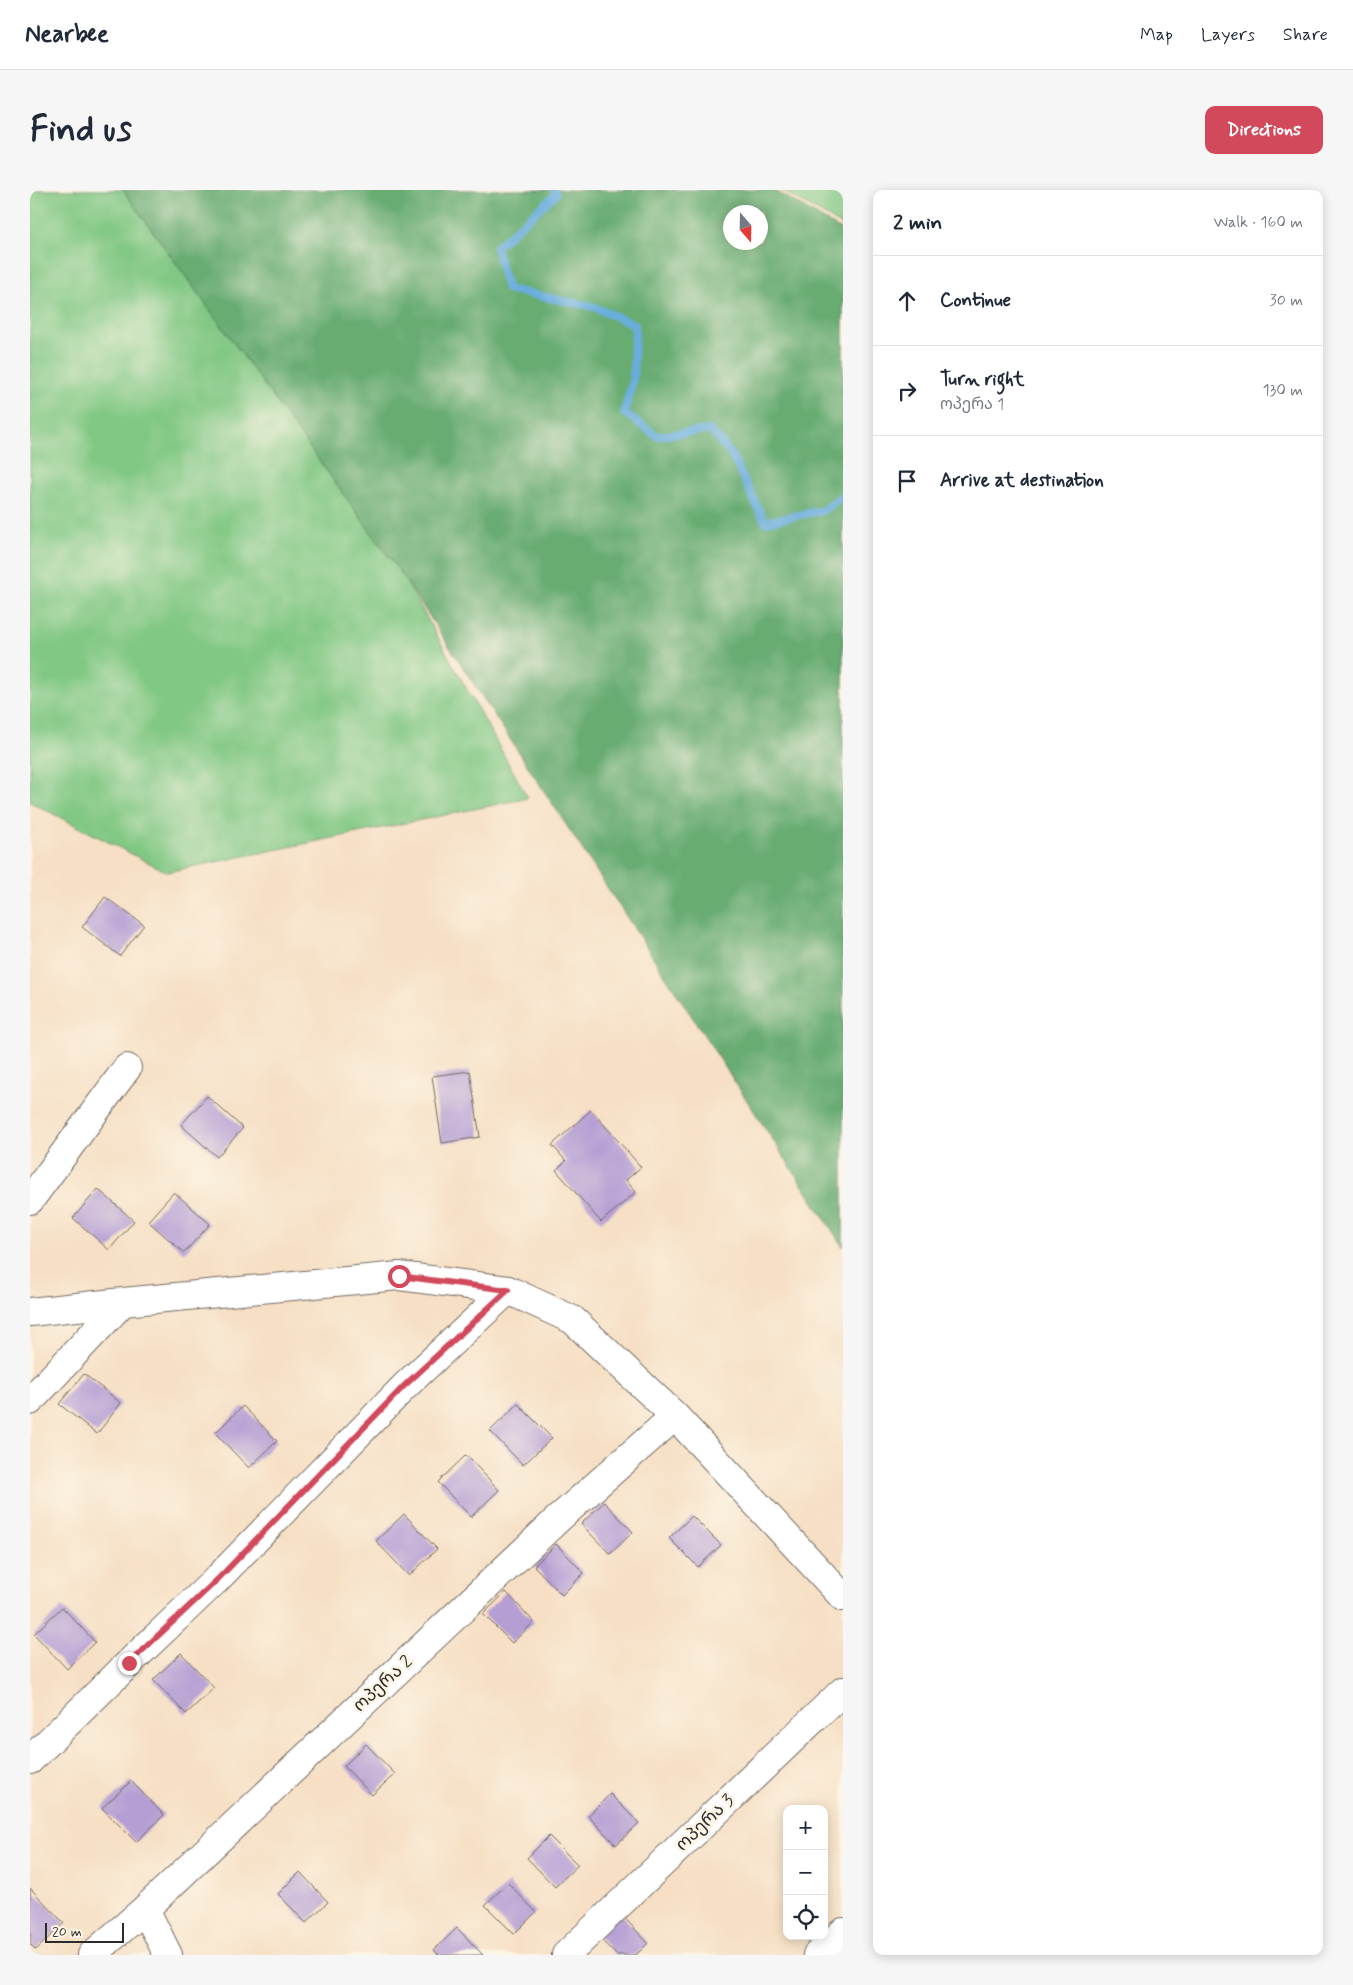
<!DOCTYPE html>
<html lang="en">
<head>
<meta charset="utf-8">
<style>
  :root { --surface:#fff; --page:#f6f6f7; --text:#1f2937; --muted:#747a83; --line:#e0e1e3; --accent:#d1495b }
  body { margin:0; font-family:Mynerve,"Noto Sans Georgian",sans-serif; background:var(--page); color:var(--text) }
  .controls { position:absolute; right:15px; bottom:15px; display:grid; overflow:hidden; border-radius:10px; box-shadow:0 2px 12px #0003 }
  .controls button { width:45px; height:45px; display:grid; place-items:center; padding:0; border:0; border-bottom:1px solid var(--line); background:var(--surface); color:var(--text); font:25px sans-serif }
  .compass { position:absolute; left:693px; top:15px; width:45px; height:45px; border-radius:50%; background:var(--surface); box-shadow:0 2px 12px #0003; rotate:160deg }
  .scale { position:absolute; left:15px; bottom:12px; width:79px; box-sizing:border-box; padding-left:5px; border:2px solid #2b2b2b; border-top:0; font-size:14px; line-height:18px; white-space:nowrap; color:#2b2b2b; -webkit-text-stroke:4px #fcf5e5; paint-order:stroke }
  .stop { position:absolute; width:15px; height:15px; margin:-11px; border:4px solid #d1495b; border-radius:50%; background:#fff }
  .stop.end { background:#d1495b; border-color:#fff; box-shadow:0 1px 5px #0008 }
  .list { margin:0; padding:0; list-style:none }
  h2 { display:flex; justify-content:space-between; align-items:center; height:65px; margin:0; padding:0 20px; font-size:21px }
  h2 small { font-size:16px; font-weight:400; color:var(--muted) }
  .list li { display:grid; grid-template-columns:32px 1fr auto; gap:15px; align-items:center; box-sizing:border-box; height:90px; padding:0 20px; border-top:1px solid var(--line) }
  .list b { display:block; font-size:19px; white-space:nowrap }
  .list p { margin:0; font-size:16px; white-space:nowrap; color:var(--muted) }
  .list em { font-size:16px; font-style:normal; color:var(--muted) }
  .icon { flex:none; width:28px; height:28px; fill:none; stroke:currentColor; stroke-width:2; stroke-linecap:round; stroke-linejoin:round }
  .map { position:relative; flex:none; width:813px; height:1765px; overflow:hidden; border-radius:10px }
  header { display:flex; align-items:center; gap:30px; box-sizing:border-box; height:70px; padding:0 25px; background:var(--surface); border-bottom:1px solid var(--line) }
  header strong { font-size:24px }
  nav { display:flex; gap:28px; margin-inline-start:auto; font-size:18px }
  .intro { display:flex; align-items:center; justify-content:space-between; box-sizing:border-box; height:120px; padding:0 30px }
  h1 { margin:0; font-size:35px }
  .button { padding:12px 22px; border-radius:10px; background:var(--accent); color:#fff; font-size:18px; font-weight:700 }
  main { display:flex; gap:30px; padding:0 30px }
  aside { flex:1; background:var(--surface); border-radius:10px; box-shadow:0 2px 12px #0003 }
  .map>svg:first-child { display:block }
  .green { fill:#81c884; stroke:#567a58 }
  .forest { fill:#68ac72; stroke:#4a6c4e; fill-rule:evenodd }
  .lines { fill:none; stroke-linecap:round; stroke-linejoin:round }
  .stream { stroke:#69adde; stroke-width:8 }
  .building { fill:#b59ed4 }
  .minor-casing { stroke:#726a61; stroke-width:30 }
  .minor { stroke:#fff; stroke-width:28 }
  .route { stroke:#d1495b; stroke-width:6 }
  .labels { text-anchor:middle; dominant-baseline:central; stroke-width:5; stroke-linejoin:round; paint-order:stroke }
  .street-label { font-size:18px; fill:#2b2b2b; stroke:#fcf5e5 }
</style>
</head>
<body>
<header>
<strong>Nearbee</strong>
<nav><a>Map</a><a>Layers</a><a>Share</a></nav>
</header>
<div class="intro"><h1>Find us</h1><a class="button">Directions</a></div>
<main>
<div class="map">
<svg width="813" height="1765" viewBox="0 0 813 1765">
  <rect width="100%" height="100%" fill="#fcf5e5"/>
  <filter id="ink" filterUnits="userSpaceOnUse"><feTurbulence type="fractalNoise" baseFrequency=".02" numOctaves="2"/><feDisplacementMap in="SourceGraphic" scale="10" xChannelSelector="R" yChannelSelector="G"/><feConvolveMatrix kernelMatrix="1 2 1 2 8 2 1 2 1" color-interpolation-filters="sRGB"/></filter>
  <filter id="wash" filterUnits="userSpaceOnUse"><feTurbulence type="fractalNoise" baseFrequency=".0096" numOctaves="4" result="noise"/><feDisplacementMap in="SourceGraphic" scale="20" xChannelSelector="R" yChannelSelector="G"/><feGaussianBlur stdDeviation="1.12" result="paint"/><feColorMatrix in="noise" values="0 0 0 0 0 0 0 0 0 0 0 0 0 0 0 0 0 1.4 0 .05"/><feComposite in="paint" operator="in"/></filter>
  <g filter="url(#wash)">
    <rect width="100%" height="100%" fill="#f6dfc4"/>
    <path class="green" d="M0,0H93L375,389L498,608L137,682L0,612Z
      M751,0H813V36Z"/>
    <path class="forest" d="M93,0H744L813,41V1057L375,389ZM701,22H731V52H701Z"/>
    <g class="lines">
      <path class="stream" d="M524,0L526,4L466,57L477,99L564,117L605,135L603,188L594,223L627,246L680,240L701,264L735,332L794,320L813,305"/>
    </g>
    <g id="blocks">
      <path class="building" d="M75,707L114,735L90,766L52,737Z
        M440,881L450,947L412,953L402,886Z
        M177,906L213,938L187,967L151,935Z
        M561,920L611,977L596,990L606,1002L571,1032L526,980L536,971L522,955Z
        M68,999L104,1031L79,1060L43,1028Z
        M144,1002L180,1034L154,1063L118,1031Z
        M54,1184L91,1213L67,1244L29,1214Z
        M488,1214L522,1248L493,1275L460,1241Z
        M213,1216L247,1251L219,1278L185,1243Z
        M436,1265L469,1300L441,1327L408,1292Z
        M574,1312L603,1342L580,1364L551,1334Z
        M374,1324L407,1359L379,1386L346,1351Z
        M662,1326L691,1355L668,1377L639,1348Z
        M526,1354L554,1383L532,1405L504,1376Z
        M476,1402L504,1432L482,1453L453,1424Z
        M32,1417L65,1452L37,1479L4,1444Z
        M151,1463L184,1498L156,1524L123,1490Z
        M336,1554L365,1584L342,1605L314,1576Z
        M101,1591L134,1625L106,1652L72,1618Z
        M580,1604L609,1633L586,1655L558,1626Z
        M519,1646L548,1675L525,1697L497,1668Z
        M270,1682L298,1712L276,1733L248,1704Z
        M478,1693L506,1722L484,1744L455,1715Z
        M0,1698L34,1733L6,1760L0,1754Z
        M590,1723L618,1753L606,1765H586L567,1745Z
        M427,1738L453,1765H409L404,1760Z"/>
    </g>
  </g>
  <g filter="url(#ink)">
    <use href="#blocks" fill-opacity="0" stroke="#726a61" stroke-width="1"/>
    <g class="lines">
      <g class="minor-casing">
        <path id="minor" d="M0,1010L97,878
          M0,1122L93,1112L369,1086L478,1100L543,1130L645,1226L813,1407
          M0,1211L93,1112
          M0,1570L99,1473L187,1389L375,1196L478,1100
          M115,1719L138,1765
          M62,1765L115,1719L528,1329L645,1226
          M536,1765L813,1501
          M787,1765L813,1742"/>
      </g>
      <use href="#minor" class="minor"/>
    </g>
  </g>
  <g class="lines" filter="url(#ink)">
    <path class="route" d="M99,1473L188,1389L374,1196L478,1100L369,1086"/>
  </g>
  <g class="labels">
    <g class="street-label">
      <text transform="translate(353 1494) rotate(-43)">ოპერა 2</text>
      <text transform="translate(675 1633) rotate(-44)">ოპერა 3</text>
    </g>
  </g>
</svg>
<div class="controls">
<button>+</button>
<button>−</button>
<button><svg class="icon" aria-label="locate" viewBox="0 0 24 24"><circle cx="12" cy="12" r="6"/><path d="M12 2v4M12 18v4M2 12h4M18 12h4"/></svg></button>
</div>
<svg class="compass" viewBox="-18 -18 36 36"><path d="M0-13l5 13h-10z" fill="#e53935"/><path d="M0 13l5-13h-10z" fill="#747a83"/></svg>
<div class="scale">20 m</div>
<div class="stop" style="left:369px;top:1086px"></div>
<div class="stop end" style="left:99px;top:1473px"></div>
</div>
<aside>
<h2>2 min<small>Walk · 160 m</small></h2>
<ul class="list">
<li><svg class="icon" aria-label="ahead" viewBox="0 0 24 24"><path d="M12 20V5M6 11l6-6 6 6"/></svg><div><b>Continue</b></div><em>30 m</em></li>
<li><svg class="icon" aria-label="right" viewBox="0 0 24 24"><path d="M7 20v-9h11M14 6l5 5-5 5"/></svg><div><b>Turn right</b><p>ოპერა 1</p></div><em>130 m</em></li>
<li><svg class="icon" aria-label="arrive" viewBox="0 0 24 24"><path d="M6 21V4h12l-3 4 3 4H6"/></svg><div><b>Arrive at destination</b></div></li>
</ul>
</aside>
</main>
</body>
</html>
